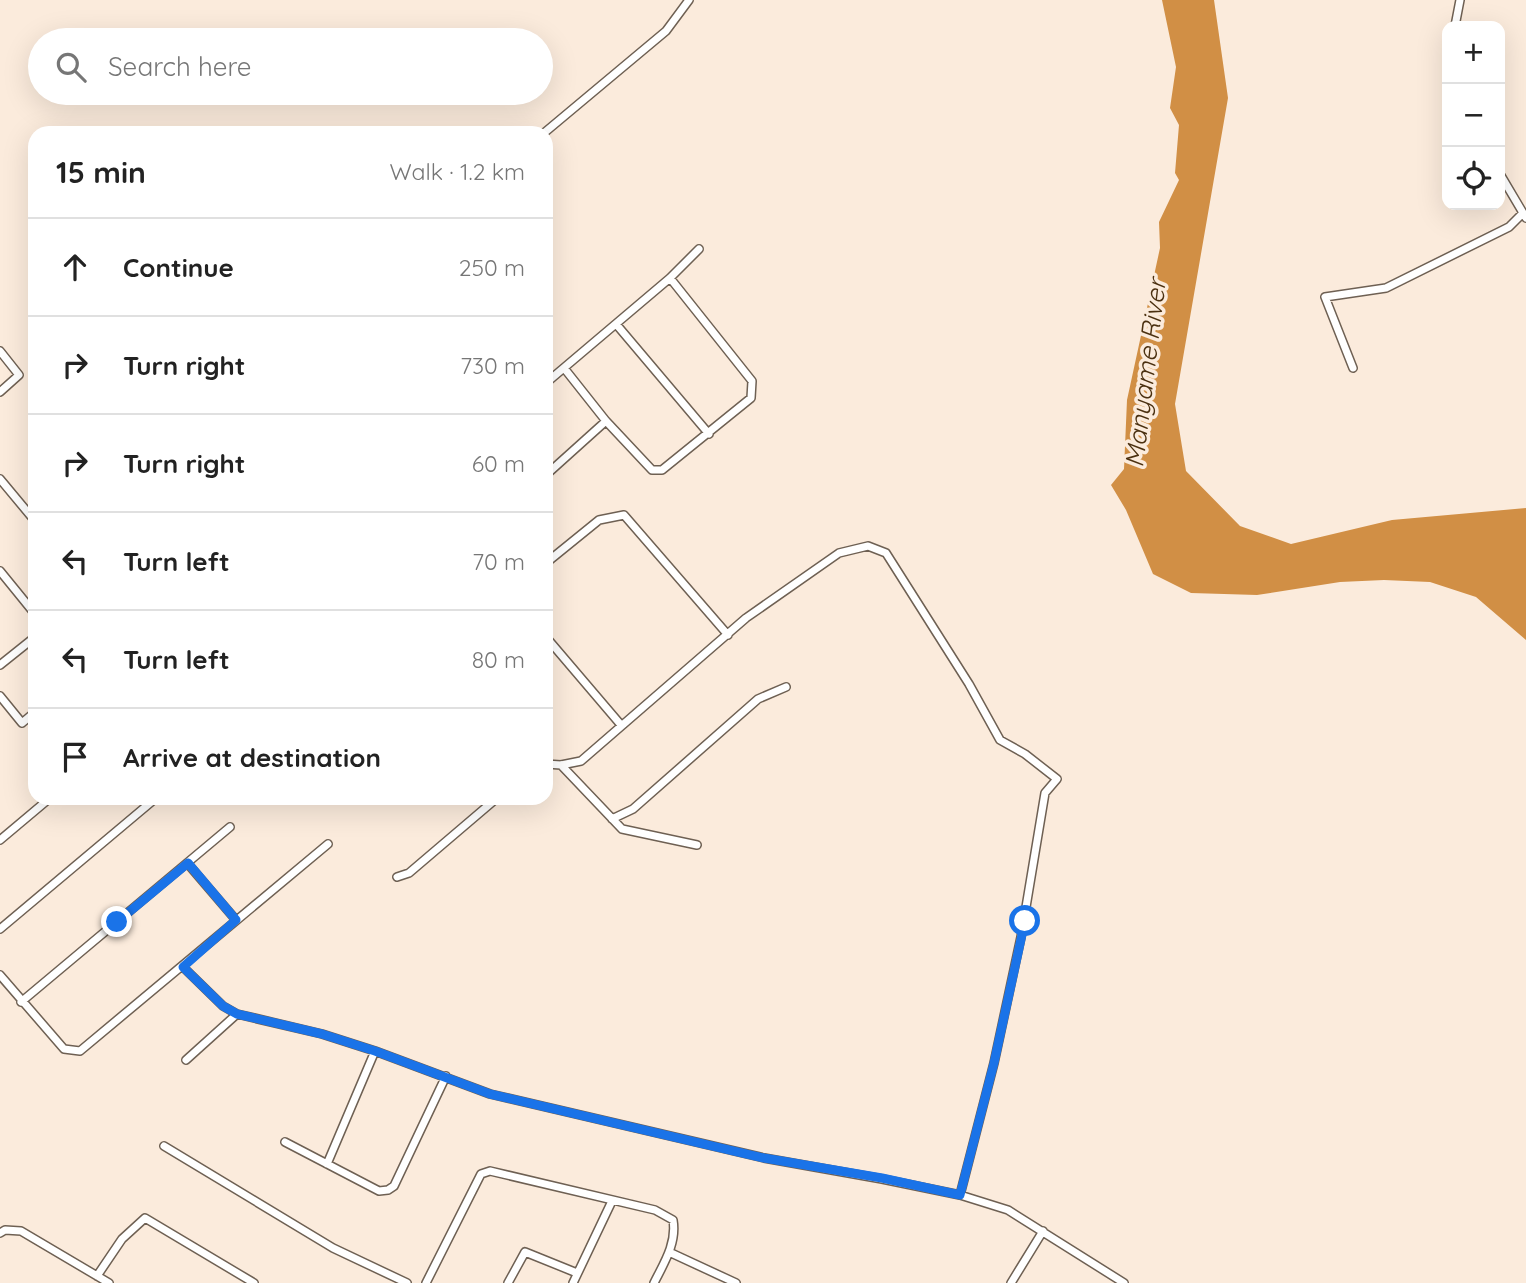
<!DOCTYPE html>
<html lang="en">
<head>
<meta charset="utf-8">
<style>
  :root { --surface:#fff; --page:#f2f2f2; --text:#222; --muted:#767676; --line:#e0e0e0 }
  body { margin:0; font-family:Quicksand,sans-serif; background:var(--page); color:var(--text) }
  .controls { position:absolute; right:21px; top:21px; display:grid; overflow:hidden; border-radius:14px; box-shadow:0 7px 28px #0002 }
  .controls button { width:63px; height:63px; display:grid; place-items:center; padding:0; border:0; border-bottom:2px solid var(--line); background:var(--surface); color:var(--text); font:35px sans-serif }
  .stop { position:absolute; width:21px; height:21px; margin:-16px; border:5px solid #1a73e8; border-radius:50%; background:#fff }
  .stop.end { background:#1a73e8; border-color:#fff; box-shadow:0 2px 7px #0008 }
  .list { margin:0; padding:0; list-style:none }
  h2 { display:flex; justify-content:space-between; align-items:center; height:91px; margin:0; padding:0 28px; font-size:30px }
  h2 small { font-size:23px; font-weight:400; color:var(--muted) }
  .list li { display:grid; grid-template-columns:46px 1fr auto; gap:21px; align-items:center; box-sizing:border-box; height:98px; padding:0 28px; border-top:2px solid var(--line) }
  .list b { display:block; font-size:26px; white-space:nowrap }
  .list em { font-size:23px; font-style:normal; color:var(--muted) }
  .icon { flex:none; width:38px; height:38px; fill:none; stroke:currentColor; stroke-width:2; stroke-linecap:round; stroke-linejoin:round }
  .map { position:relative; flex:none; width:1526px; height:1283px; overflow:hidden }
  .search { position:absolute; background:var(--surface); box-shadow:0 7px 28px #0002; left:28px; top:28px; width:525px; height:77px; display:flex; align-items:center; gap:18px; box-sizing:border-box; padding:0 24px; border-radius:38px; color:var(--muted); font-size:26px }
  .panel { position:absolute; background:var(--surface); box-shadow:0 7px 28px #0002; left:28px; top:126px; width:525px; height:679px; border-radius:21px }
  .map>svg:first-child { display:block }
  .water { fill:#d18f45 }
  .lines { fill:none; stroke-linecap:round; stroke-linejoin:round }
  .street-casing { stroke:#6e6053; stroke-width:10 }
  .street { stroke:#fff; stroke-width:7 }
  .route { stroke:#1a73e8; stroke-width:9 }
  .labels { text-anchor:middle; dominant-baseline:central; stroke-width:7; stroke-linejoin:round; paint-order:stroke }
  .water-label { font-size:26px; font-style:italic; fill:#4b3010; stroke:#fbebdc }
</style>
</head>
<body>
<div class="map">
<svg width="1526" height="1283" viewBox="0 0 1526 1283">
  <rect width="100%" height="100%" fill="#fbebdc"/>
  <path class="water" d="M1162,0H1214L1228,98L1175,404L1186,471L1240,526L1291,544L1392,520L1526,508V640L1476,597L1430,582L1384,580L1340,582L1257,595L1191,593L1153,574L1126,510L1111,485L1124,469L1127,400L1160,248L1159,222L1179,180L1175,173L1179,125L1170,108L1176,67Z"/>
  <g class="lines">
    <g class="street-casing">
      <path id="street" d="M1455,26L1460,0
        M544,133L666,31L689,0
        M1500,174L1526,218
        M616,324L709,434
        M0,351L19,375L0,392
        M564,368L606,421L652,470H662L751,398L752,381L670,278
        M1353,368L1325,297L1386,288L1509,227L1522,214
        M546,383L670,278L699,249
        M546,475L606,421
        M0,479L35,521
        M546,563L599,520L624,515L728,635
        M0,571L35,614
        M546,637L621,725
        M0,665L35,637
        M0,696L22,723L35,712
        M546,764L561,765L581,761L746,618L839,553L868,546L886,553L969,684L1000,740L1025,754L1057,779L1045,793L1021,937L994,1063L960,1195
        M561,765L622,829L697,845
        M612,819L633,809L758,699L786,687
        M0,840L50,798
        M188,864L236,920
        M397,877L409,873L497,798
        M0,929L156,798
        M183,967L223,1006L237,1014L322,1034L375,1051L490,1094L764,1158L882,1179L960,1195L1008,1210L1124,1283
        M0,975L64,1049L80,1051L328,844
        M21,1002L230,827
        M186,1060L237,1014
        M285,1142L379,1191L388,1190L394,1186L446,1076
        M164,1146L333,1248L407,1283
        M327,1164L375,1051
        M0,1233L5,1230L21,1231L109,1283
        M669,1252L736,1283
        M97,1276L122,1239L145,1218L254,1283
        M426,1283L481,1174L490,1171L655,1210L673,1220C677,1243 664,1263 654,1283
        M508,1283L525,1252L577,1273
        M573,1283L612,1201
        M1011,1283L1043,1231"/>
    </g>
    <use href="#street" class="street"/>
  </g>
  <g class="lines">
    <path class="route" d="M117,922L188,863L236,920L183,967L223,1006L237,1014L322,1034L375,1051L490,1094L764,1158L882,1178L960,1195L994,1063L1025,921"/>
  </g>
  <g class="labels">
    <g class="water-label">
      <text transform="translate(1145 373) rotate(-83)">Manyame River</text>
    </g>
  </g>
</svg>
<div class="controls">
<button>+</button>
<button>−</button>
<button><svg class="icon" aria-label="locate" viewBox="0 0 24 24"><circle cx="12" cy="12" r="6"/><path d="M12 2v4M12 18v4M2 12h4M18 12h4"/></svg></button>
</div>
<div class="stop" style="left:1025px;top:921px"></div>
<div class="stop end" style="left:117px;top:922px"></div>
<div class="search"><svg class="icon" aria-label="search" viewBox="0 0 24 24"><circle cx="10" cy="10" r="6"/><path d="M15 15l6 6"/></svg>Search here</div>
<section class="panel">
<h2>15 min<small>Walk · 1.2 km</small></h2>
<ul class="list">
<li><svg class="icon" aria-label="ahead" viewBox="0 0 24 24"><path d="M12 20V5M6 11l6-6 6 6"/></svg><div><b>Continue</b></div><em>250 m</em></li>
<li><svg class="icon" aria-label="right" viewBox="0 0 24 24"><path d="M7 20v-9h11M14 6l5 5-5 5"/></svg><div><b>Turn right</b></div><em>730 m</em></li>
<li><svg class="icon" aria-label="right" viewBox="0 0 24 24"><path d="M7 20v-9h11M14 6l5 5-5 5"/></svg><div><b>Turn right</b></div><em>60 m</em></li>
<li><svg class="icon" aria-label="left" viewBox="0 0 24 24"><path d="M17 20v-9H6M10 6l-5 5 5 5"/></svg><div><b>Turn left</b></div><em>70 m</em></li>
<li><svg class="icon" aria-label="left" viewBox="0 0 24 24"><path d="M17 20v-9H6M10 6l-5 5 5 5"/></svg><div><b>Turn left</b></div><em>80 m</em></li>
<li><svg class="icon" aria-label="arrive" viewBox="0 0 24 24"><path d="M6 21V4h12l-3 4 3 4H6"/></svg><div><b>Arrive at destination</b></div></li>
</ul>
</section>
</div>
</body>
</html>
